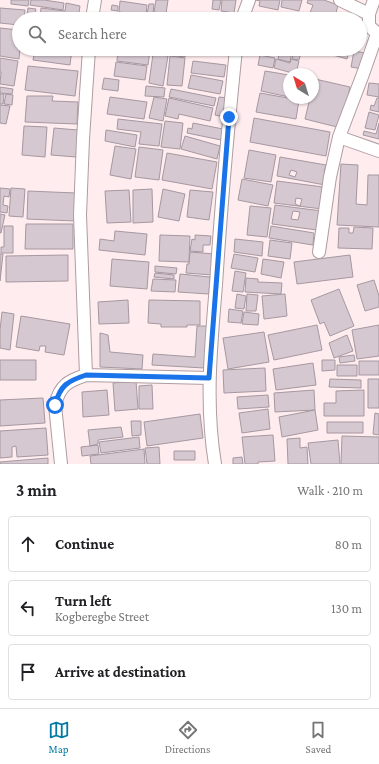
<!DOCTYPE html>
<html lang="en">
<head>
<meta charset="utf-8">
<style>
  :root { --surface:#fff; --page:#f6f6f6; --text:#202124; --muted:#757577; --line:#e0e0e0; --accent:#007aa2 }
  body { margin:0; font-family:"Crimson Pro",serif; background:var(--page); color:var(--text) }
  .compass { position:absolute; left:283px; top:68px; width:36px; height:36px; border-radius:50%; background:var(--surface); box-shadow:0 1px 3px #0004; rotate:322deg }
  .stop { position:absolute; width:12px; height:12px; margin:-9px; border:3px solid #1a73e8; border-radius:50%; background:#fff }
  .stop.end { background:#1a73e8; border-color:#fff; box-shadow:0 1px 4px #0008 }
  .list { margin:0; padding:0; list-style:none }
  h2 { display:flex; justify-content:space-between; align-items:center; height:52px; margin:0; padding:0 16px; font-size:17px }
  h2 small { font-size:13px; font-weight:400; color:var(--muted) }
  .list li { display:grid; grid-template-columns:26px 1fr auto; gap:12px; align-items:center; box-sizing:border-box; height:56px; margin:0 8px 8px; padding:0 8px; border:1px solid var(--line); border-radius:4px }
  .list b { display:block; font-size:15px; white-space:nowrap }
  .list p { margin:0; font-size:13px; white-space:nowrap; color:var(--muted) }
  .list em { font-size:13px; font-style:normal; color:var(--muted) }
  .icon { flex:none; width:22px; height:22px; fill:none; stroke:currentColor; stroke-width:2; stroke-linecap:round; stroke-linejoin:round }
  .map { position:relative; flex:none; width:379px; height:464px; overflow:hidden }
  .search { position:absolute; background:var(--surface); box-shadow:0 1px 3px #0004; left:12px; right:12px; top:12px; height:44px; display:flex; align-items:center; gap:10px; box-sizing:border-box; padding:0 14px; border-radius:22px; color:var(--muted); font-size:15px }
  .sheet { height:244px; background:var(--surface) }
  nav { display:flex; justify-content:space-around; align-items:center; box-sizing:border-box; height:56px; border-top:1px solid var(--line); background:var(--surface); font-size:11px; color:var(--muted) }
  nav a { display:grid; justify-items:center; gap:2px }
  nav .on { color:var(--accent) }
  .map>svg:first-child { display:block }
  .building { fill:#d6c8d1; stroke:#a698a0; fill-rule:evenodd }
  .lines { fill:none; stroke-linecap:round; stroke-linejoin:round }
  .street-casing { stroke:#ae9da0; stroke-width:14 }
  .street { stroke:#fff; stroke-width:12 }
  .route { stroke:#1a73e8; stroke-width:5 }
</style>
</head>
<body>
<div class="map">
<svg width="379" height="464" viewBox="0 0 379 464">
  <rect width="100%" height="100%" fill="#feecef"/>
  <path class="building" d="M11,0H29L28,6L11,4Z
    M31,0H44L64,3L63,10L30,5Z
    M156,0H168L166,14L154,12Z
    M213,0H221L219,10L212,9Z
    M222,0H236L234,13L221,11Z
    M256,0H280L278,10L259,6L260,1Z
    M282,0H302L299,11L281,7Z
    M308,0H324L338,5L336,13L355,19H317L318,16L310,13L313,5L307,3Z
    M120,1L147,5L146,15L119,12Z
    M66,3L80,6L78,19H40L41,8L65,11Z
    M149,4H154L153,14H147Z
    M112,5L118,6V11L111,10Z
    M0,8L25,10L24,19H19V25L0,23Z
    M28,8L36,9L34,17L27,15Z
    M147,14L153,15V19H119V15L146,18Z
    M154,16L167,18V19H154Z
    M0,28L19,30V49H20L19,59L0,56Z
    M35,49H72L70,65L33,60Z
    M118,49L150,50L148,65L117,61Z
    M169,49L186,50L185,57L168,55Z
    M200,49H224L223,52Z
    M280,49L292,51L290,62L278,59Z
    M319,49H350L347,59L319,51Z
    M294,51L301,53L299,60L292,59Z
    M354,51L365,53L362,69L351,67Z
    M153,54L168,56L163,86L149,83Z
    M260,55L275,58L273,68L258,65Z
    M170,56L185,58L182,86L167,85Z
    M0,58L18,61L14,86L0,84L1,72H0Z
    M276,59L290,63L291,59L299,61L296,74L274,68Z
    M193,61L226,65L224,77L191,73Z
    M116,62L147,66L145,80L114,76Z
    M28,66L78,71L75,96L25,90Z
    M265,71L289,75V97L261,91Z
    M191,75L223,81L220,94L188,88Z
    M104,78L119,80L118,91L102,89Z
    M315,79L350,87L341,128L305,119L310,98H313V86Z
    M369,83L379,84V97L367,95Z
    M146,86L165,88L164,97L145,96Z
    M0,87L13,89L12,94L0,93Z
    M171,89L216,98L214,106L169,97Z
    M260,93L299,100L296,119L256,112Z
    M0,94H4L3,104H0Z
    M6,94L13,95L12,105L4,104Z
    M27,96H53L52,101L78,102L77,124L25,122Z
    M110,97L147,102L144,119L107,114Z
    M154,97L167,99L163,121L149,118Z
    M219,97L228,98L224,117L215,115Z
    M169,98L213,108L210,121L179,114L178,119L165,116Z
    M377,98H379V112L370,110L371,105L374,106Z
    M0,105L10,106L6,124L0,123Z
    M369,112L379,115L375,130L365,128Z
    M254,118L330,132L326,156L250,142Z
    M118,119L162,124L159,146L139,144L141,132L117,129Z
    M165,121L183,123L180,149L161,147Z
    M193,123L223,129L221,140L187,133L188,128L192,129Z
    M379,123V139L363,135L364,131L376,134Z
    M24,126L47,127L45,157L22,155Z
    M54,128L78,130L76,157L51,155Z
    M106,130L137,135L135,147L105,141Z
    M185,136L220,146L217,159L181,149Z
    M115,146L136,149L131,179L110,175Z
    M139,147L163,150L159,180L135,177Z
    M249,150L276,155L271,182L244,178Z
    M167,153L217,162L212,189L162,180Z
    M280,157L326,165L324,172L327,173L325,185L277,176ZM291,170L297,172L295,177L289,175Z
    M341,164L358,165L356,204L367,205L368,175H379V227L337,225Z
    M242,179L273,185L268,206L238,200Z
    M277,181L323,187L322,209L274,203ZM296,198L302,199L300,206L295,204Z
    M0,188L10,189L9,197L4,196L3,205L8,206L7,213L0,212Z
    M11,188L25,189L23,217L9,216Z
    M152,189L153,222L133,223V190Z
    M163,189L185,194L179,221L158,217Z
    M129,190L131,222L107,223L105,191Z
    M190,190L213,192L209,220L187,217Z
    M28,191L76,193L75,221L27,219Z
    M275,205L322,211L317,230L272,224ZM293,211L300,212L298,220L291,219Z
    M250,206L271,208L267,237L247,235Z
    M0,214L5,215L1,233H0Z
    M26,224H73V249H25Z
    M4,226H13V253H1V247H4Z
    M271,226L314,233L313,245L269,238Z
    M354,227L373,228L372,249L338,248L339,228H349V233H353Z
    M115,231L147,234L145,255L99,250L100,239L114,241Z
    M160,235L190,236L189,262L159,261Z
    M195,235L211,236L210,245H203V252L190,251L192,239L195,240Z
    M235,239L263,242L262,256L234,252Z
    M270,240L292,243L290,259L268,256Z
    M190,252L215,254L213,275L186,273L187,264H189Z
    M0,254H3L0,281Z
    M234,254L258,258L255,272L231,268Z
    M68,255V281L6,282V256Z
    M350,255L353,277L297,284L294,262Z
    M112,259L149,262L147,289L110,286Z
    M263,259L284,262L281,278L261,274Z
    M155,266L177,268L176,274L155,272Z
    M235,271L246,273L243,292L232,291Z
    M155,273L174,275V279L154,277Z
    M180,274L210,277L209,294L178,292Z
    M246,278L258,279V282L282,283L281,294L245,292Z
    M153,279L176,280L175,292L151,291Z
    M374,280L379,296V307L365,311L357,285Z
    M339,289L354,326L330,336L324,322L320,324L311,300Z
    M237,294L246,296L244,309L235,308Z
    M247,294L258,295L256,311H246Z
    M285,294L287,316L264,319L262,296Z
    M128,300L129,323L99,324L98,302Z
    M149,300L200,301V325H187V327H161V324L148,323Z
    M229,309L243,311L241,323L228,322Z
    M2,312L14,314L10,350L0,348V330Z
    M244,312L259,314L258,325L242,324Z
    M21,316L70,324L64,355L45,352L46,346H40L39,351L16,347Z
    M317,325L322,350L274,360L268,335Z
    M379,325V356L357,359L352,330Z
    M197,326H207L204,368L152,365L153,354L195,357Z
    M264,332L269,362L228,369L223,338Z
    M100,333L108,335L110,352L143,355L142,369L100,367Z
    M347,335L353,351L334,358L329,343Z
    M354,355L355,361L340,363L339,357Z
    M0,360H36V380H0Z
    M322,360H335V370L322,371Z
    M359,361H379V375H359Z
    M313,363L316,385L276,390L273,369Z
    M337,365H357V376H337Z
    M265,368L266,391L224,393L223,370Z
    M330,379L361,380V388L329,387Z
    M368,379H379V408H368Z
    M136,381L138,409L115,411L113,383Z
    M152,385L153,409H139V386Z
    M107,390L109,415L83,417L82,392Z
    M314,390L315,410L275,412L274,393Z
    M364,390V416H324V403H336V391Z
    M268,395L269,407L238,409L237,397Z
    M43,398L45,423L0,426V400Z
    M268,409L270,429L242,433L239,413Z
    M315,410L318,430L282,437L279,417Z
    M375,413L379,414V435L373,434Z
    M200,414L203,438L147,446L144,422Z
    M131,421H141V435L132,436Z
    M327,422H363V433H327Z
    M121,427L123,437L98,440V444L90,446L88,430Z
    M46,428L48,455L17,457L16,446L12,447V457L0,458V431Z
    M273,435L275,461L258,462V464H245L242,437Z
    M342,436L379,437V464H341Z
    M139,437L140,448L101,453L99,442Z
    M300,438V448L307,447L308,464H288L287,439Z
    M338,440L340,464H311L308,443Z
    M98,445L99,454L82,456L81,447Z
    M159,447L160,464H147L145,448Z
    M144,449L145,464H91L90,456Z
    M174,451H195V460H174Z
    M242,457L243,464H233V458Z
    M48,458V464H0V462Z"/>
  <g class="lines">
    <g class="street-casing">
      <path id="street" d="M340,0L369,14V26L379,35
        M369,14L374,0
        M92,19L95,0
        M242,19L249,0
        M339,137L379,151
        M319,252L330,177L339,137L363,74L377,34
        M86,375L209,378
        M61,464L55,405C60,385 68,381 86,375L80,215L83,139L89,49
        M215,464C205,404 211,345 216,285C221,206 228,128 236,49"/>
    </g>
    <use href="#street" class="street"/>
  </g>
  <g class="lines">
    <path class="route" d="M55,405C60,385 68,381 86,375L209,378L229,117"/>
  </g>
</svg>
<svg class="compass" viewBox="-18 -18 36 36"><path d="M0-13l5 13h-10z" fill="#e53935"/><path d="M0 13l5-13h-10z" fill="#757577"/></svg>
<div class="stop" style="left:55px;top:405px"></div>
<div class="stop end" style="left:229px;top:117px"></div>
<div class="search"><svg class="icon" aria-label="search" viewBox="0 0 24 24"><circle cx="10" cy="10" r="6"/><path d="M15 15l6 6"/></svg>Search here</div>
</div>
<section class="sheet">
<h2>3 min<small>Walk · 210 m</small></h2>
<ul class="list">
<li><svg class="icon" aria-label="ahead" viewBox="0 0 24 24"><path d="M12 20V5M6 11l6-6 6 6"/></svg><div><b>Continue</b></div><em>80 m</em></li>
<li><svg class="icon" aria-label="left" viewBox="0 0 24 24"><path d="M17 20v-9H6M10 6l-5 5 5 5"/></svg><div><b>Turn left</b><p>Kogberegbe Street</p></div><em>130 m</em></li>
<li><svg class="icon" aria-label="arrive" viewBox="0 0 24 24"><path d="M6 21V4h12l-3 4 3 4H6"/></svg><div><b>Arrive at destination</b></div></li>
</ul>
</section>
<nav>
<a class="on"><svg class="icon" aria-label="map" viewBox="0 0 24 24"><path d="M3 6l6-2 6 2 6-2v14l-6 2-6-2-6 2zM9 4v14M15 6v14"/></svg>Map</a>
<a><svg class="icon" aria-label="directions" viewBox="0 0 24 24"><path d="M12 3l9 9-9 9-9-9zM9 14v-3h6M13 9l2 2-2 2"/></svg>Directions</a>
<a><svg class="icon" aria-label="saved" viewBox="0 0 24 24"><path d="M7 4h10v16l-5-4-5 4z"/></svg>Saved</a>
</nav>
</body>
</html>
